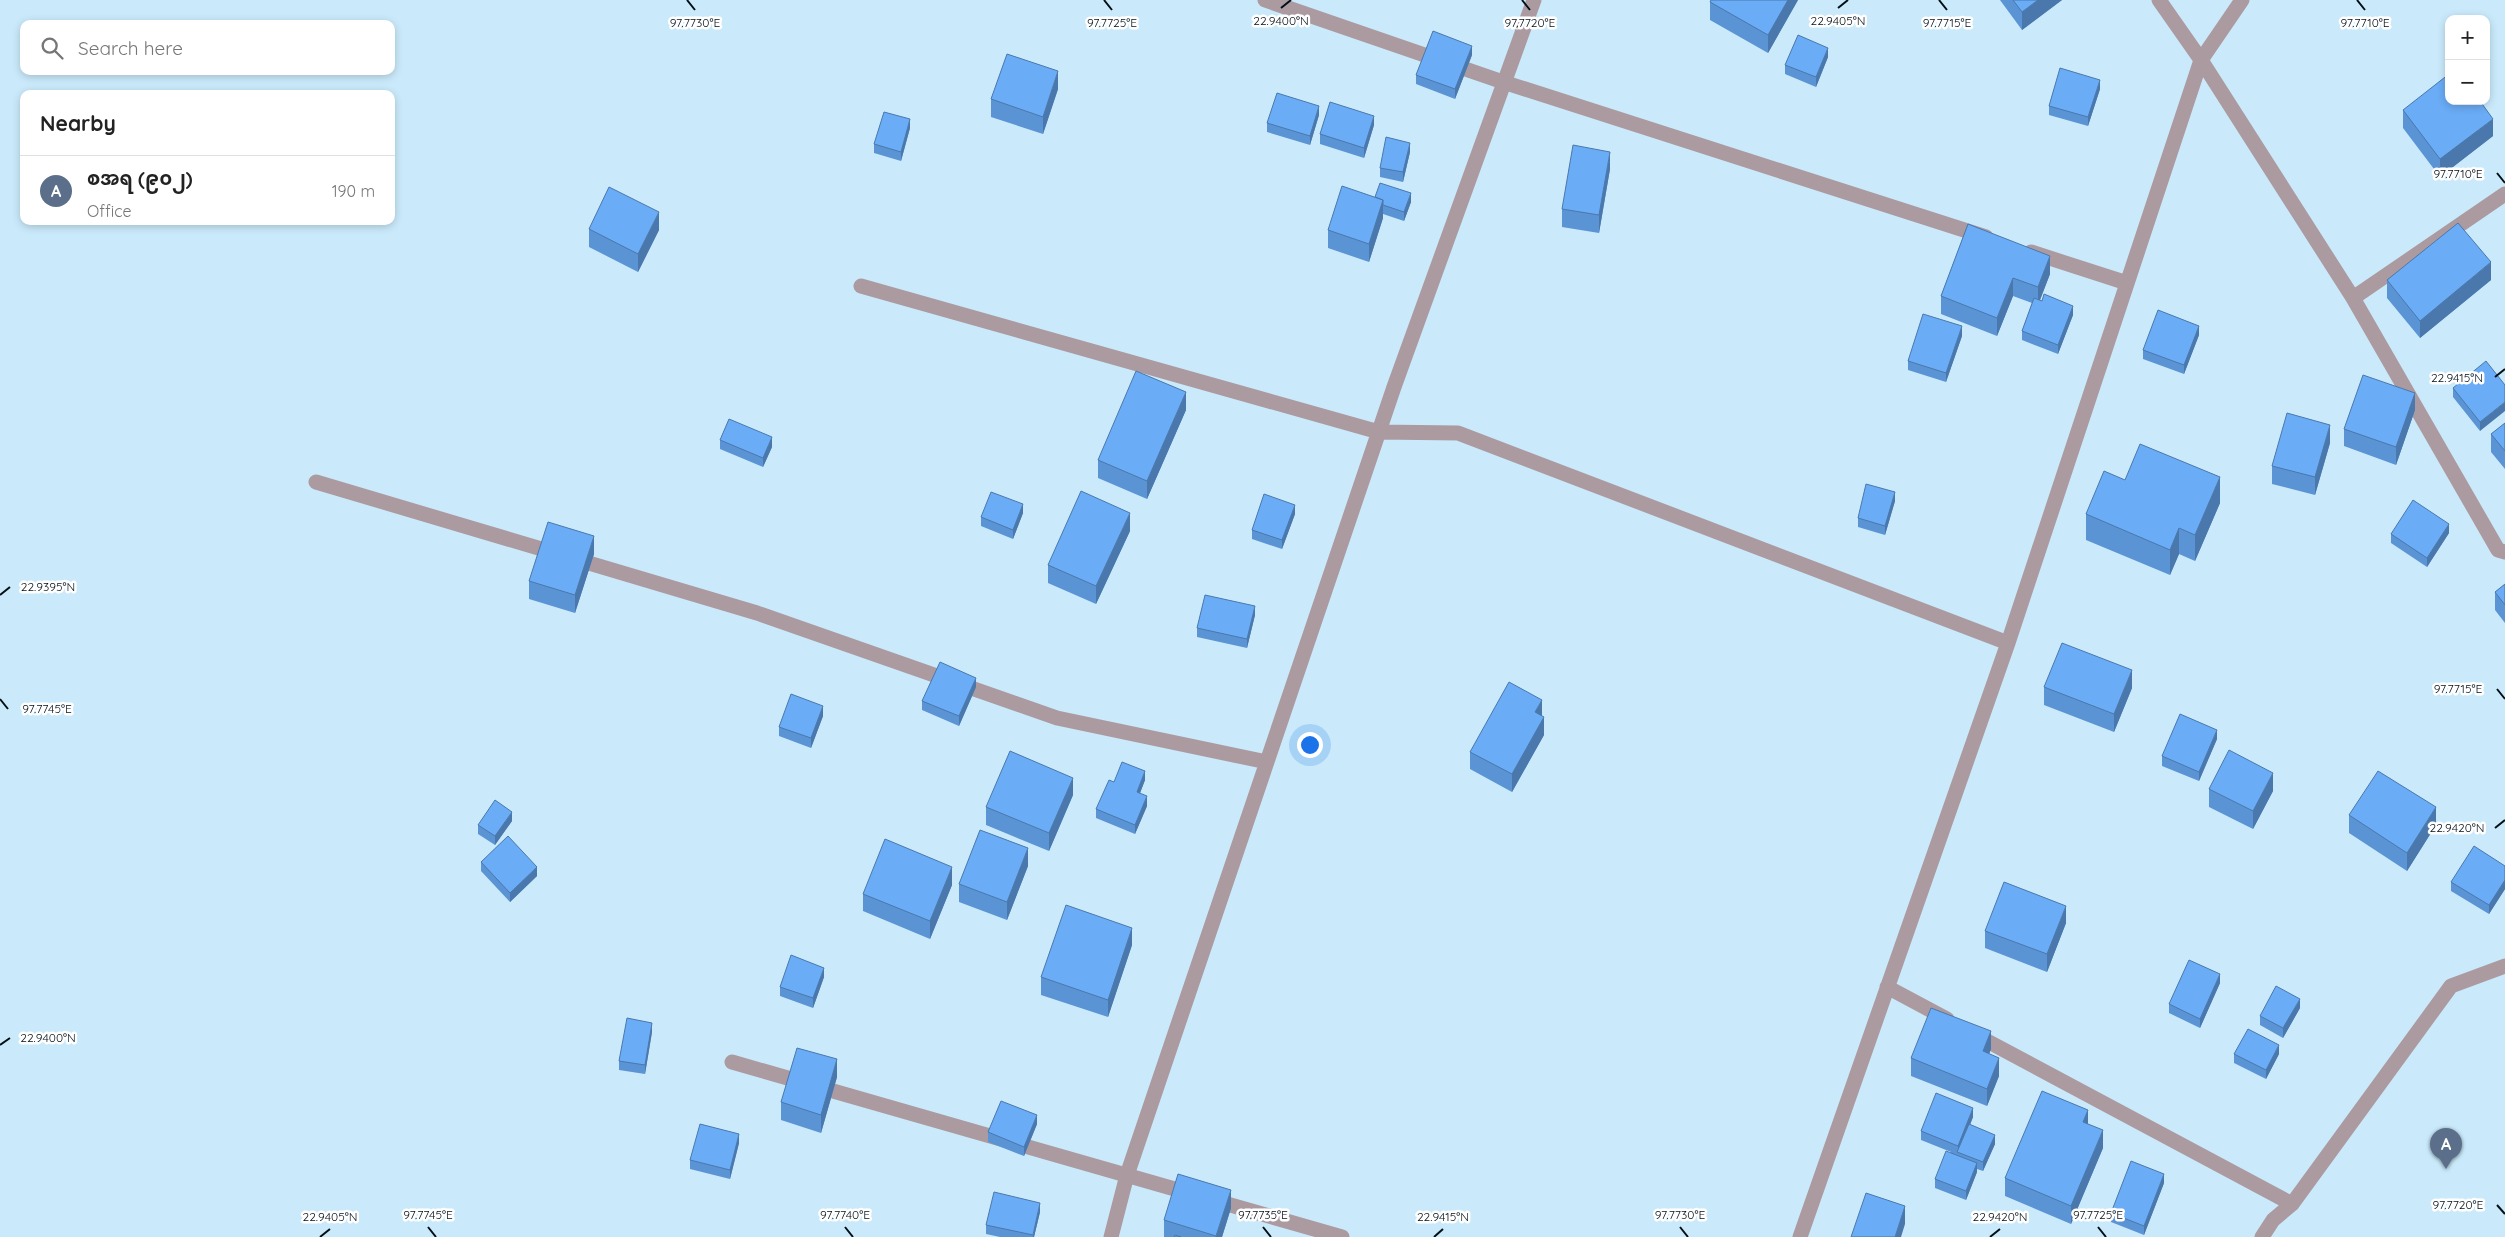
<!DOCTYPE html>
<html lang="en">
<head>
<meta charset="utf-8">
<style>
  :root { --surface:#fff; --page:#f6f6f6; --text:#222; --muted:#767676; --line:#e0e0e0; --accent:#8a4717 }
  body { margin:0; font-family:Quicksand,"Noto Sans Myanmar",sans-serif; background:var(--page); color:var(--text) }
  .controls { position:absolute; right:15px; top:15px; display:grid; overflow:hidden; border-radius:10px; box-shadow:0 2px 8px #0003 }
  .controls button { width:45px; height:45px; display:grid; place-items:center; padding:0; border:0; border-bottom:1px solid var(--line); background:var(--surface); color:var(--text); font:25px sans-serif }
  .you { position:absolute; left:1309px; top:744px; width:18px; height:18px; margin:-12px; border:4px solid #fff; border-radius:50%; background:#1a73e8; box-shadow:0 0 0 8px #1a73e833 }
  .badge { display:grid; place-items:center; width:32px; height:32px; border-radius:50%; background:var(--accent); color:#fff; font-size:16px; font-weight:700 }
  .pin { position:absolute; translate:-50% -41px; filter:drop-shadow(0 1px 2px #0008) }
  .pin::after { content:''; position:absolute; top:26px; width:18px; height:15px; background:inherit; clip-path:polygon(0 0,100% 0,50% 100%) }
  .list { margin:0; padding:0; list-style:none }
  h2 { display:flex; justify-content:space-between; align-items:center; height:65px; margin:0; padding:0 20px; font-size:21px }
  h2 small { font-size:16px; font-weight:400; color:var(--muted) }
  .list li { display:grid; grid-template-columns:32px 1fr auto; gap:15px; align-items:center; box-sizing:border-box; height:70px; padding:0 20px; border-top:1px solid var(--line) }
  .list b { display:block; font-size:19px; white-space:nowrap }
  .list p { margin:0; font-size:16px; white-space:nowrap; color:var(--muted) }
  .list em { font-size:16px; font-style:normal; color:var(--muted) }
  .icon { flex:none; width:28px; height:28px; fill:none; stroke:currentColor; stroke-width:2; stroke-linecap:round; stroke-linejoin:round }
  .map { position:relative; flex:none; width:2505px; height:1237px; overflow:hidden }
  .search { position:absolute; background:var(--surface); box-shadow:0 2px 8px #0003; left:20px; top:20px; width:375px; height:55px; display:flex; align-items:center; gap:12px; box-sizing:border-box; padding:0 18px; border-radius:10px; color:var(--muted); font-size:19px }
  .panel { position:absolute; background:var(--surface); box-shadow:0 2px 8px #0003; left:20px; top:90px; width:375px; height:135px; border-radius:10px }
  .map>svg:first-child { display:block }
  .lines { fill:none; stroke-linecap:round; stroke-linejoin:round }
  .minor { stroke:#ac9aa1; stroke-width:15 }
  .wall { fill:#5b94d4 }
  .shaded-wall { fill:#4a78ac }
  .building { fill:#6aacf6; stroke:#4a78ac }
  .ticks { fill:none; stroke:#030f16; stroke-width:2 }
  .ticks-label { font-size:12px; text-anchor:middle; fill:#030f16; stroke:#fff; stroke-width:5; stroke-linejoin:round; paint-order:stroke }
</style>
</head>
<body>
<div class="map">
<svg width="2505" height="1237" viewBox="0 0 2505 1237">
  <rect width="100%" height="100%" fill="#caeafb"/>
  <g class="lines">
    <path class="minor" d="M1265,0L1503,82L1986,237
      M2159,0L2201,60L2353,298L2498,550L2505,552
      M2031,252L2127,283
      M861,286L1379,432L1458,433L2008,643
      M2353,298L2505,194
      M316,482L757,613L1057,718L1267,762
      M1887,987L1947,1019
      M1974,1034L2292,1204
      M732,1062L1342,1237
      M1111,1237L1127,1175L1394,387L1534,0
      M1800,1237L2008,643L2201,60L2242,0
      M2262,1237L2273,1220L2292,1204L2451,986L2505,966"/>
  </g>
  <path class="wall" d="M1798,0L1768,53L1710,20V2Z
    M2000,0H2062L2022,30Z
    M1472,55L1455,99L1416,84V75Z
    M1828,57L1816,87L1785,74V65Z
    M1058,89L1043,134L991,117V99Z
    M2100,89L2088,126L2049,115V106Z
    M2403,110L2493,136L2440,177L2403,128Z
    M1319,115L1310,145L1267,132V123Z
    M1374,125L1364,158L1320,144V134Z
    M910,128L901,161L874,153V144Z
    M1410,152L1403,182L1380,177V168Z
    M1610,169L1599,233L1562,227V209Z
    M1375,197L1411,202L1404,221L1383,214V218L1369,262L1328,248V230Z
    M1968,224L2050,274L2040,300L2073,315L2058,354L2022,340V331L2032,303L2013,296L1997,336L1941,314V296Z
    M589,229L659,230L638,272L589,247Z
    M2387,280H2491L2420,338L2387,298Z
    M2199,335L2184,374L2143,359V350Z
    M1962,336L1946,382L1908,370V361Z
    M2505,385L2480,431L2453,397V388Z
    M1186,410L1147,499L1098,478V460Z
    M2415,410L2396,465L2344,446V429Z
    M2505,423V469L2491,452V434Z
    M720,440L772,447L763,467L720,449Z
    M2330,443L2315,495L2272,484V466Z
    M2125,480L2220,503L2195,561L2179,554L2170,575L2086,540V514Z
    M1895,501L1885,535L1858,527V518Z
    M1023,513L1013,539L981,526V517Z
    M1295,514L1282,549L1252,539V530Z
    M1130,531L1096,604L1048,583V565Z
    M2449,533L2427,567L2391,543V534Z
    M594,554L575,613L529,599V581Z
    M2505,584V623L2495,610V592Z
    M1255,615L1247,648L1197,637V628Z
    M976,687L959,726L922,710V701Z
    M2044,687L2132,688L2114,732L2044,705Z
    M823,716L811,748L779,736V727Z
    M1542,716L1544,735L1512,792L1470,769V752Z
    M2217,739L2199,781L2162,766V756Z
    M1145,780L1140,793L1147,806L1135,834L1096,818V809L1114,782Z
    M2209,789L2273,791L2253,829L2209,807Z
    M1073,795L1049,851L986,825V807Z
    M2349,815L2436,825L2407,871L2349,833Z
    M512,821L495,845L478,834V825Z
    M481,862L537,876L510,902L481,871Z
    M1028,866L1007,920L959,902V884Z
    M2505,866V889L2489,914L2451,891V882Z
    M952,885L930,939L863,911V894Z
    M2066,923L2047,972L1985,948V931Z
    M1132,945L1108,1017L1041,995V977Z
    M824,977L813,1008L780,996V987Z
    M2220,983L2200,1028L2169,1013V1004Z
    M2300,1008L2283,1038L2260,1025V1016Z
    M652,1032L645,1074L619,1070V1061Z
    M1991,1049L1989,1054L1999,1076L1987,1106L1911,1076V1058Z
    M2234,1054H2279L2266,1079L2234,1063Z
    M837,1077L821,1133L781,1120V1102Z
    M1973,1117L1970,1125L1995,1144L1983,1171L1977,1169V1172L1966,1200L1935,1188V1179L1951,1152L1921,1140V1131Z
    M1037,1124L1024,1156L988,1142V1132Z
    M739,1143L730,1179L690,1169V1160Z
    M2103,1148L2071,1224L2005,1196V1178Z
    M2164,1183L2144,1235L2111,1222V1213Z
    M1231,1208L1222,1237H1164V1220Z
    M1040,1212L1034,1237H1000L986,1234V1225Z"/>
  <path class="shaded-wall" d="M1788,0H1798L1768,53V35Z
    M2038,0H2062L2022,30V12Z
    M1472,46V55L1455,99V89Z
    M1828,48V57L1816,87V77Z
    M1058,71V89L1043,134V117Z
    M2100,80V89L2088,126V117Z
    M1319,106V115L1310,145V136Z
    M1374,116V125L1364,158V148Z
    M910,119V128L901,161V152Z
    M2493,119V136L2440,177V159Z
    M1410,143V152L1403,182V172Z
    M1610,152V169L1599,233V215Z
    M1411,193V202L1404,221V212Z
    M1383,200V218L1369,262V244Z
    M659,212V230L638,272V254Z
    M2050,256V274L2038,305V287Z
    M2491,262V280L2420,338V321Z
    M2013,278V296L1997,336V318Z
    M2073,306V315L2058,354V345Z
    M1962,326V336L1946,382V373Z
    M2199,326V335L2184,374V365Z
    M1186,392V410L1147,499V481Z
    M2415,393V410L2396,465V447Z
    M2505,402V411L2480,431V422Z
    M2330,425V443L2315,495V477Z
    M772,437V447L763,467V458Z
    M2220,477V503L2195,561V535Z
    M1895,492V501L1885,535V526Z
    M1023,504V513L1013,539V530Z
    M1295,505V514L1282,549V540Z
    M1130,513V531L1096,604V586Z
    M2449,524V533L2427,567V558Z
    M2179,528V554L2170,575V550Z
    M594,536V554L575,613V595Z
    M1255,606V615L1247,648V639Z
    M2132,670V688L2114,732V714Z
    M976,678V687L959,726V716Z
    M1542,700V718L1535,712Z
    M823,706V716L811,748V738Z
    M1544,717V735L1512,792V774Z
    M2217,730V739L2199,781V772Z
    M1145,771V780L1137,801V792Z
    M2273,773V791L2253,829V811Z
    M1073,778V795L1049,851V833Z
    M1147,796V806L1135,834V825Z
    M2436,807V825L2407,871V853Z
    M512,812V821L495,845V836Z
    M1028,848V866L1007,920V902Z
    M537,867V876L510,902V893Z
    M952,867V885L930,939V921Z
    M2505,880V889L2489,914V905Z
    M2066,906V923L2047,972V954Z
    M1132,928V945L1108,1017V1000Z
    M824,968V977L813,1008V998Z
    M2220,974V983L2200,1028V1019Z
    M2300,999V1008L2283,1038V1028Z
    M652,1023V1032L645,1074V1065Z
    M1991,1031V1049L1983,1069V1051Z
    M2279,1045V1054L2266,1079V1070Z
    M1999,1058V1076L1987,1106V1089Z
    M837,1059V1077L821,1133V1115Z
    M1973,1108V1117L1959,1152H1958V1146Z
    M2088,1110V1128L2083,1122Z
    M1037,1115V1124L1024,1156V1147Z
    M2103,1130V1148L2071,1224V1206Z
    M739,1134V1143L730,1179V1170Z
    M1995,1135V1144L1983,1171V1162Z
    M1977,1163V1172L1966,1200V1191Z
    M2164,1174V1183L2144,1235V1226Z
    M1231,1190V1208L1222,1237H1216Z
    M1040,1203V1212L1034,1237H1033Z
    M1905,1206V1224L1901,1237H1895Z"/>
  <path class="building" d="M1711,0H1788L1768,35L1710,2Z
    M2013,0H2038L2022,12Z
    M1433,31L1472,46L1455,89L1416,75Z
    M1798,35L1828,48L1816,77L1785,65Z
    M1007,54L1058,71L1043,117L991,99Z
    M2060,68L2100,80L2088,117L2049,106Z
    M2449,74V101H2480L2493,119L2440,159L2403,110Z
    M1277,93L1319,106L1310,136L1267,123Z
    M1330,102L1374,116L1364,148L1320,134Z
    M884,112L910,119L901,152L874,144Z
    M1386,137L1410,143L1403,172L1380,168Z
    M1573,145L1610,152L1599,215L1562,209Z
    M1380,183L1411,193L1404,212L1383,205V200L1375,197Z
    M1342,186L1383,200L1369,244L1328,230Z
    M609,187L659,212L638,254L589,229Z
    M2458,223L2491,262L2420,321L2387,280Z
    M1968,224L2050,256L2038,287L2013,278L1997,318L1941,296Z
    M2044,294L2073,306L2058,345L2022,331L2034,298L2042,301Z
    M2158,310L2199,326L2184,365L2143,350Z
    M1923,314L1962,326L1946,373L1908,361Z
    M2486,361L2505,385V402L2480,422L2453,388Z
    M1136,371L1186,392L1147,481L1098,460Z
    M2363,375L2415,393L2396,447L2344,429Z
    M2287,413L2330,425L2315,477L2272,466Z
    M729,419L772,437L763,458L720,440Z
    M2505,423V451L2491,434Z
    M2140,444L2220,477L2195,535L2179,528L2170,550L2086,514L2104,471L2125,480Z
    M1866,484L1895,492L1885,526L1858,518Z
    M1081,491L1130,513L1096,586L1048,565Z
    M991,492L1023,504L1013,530L981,517Z
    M1264,494L1295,505L1282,540L1252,530Z
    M2413,500L2449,524L2427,558L2391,534Z
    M548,522L594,536L575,595L529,581Z
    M2505,584V605L2495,592Z
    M1205,595L1255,606L1247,639L1197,628Z
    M2062,643L2132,670L2114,714L2044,687Z
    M940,662L976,678L959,716L922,701Z
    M1509,682L1542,700L1535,712L1544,717L1512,774L1470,752Z
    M791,694L823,706L811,738L779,727Z
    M2180,714L2217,730L2199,772L2162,756Z
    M2229,750L2273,773L2253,811L2209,789Z
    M1010,751L1073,778L1049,833L986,807Z
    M1122,762L1145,771L1137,792L1147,796L1135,825L1096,809L1109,780L1114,782Z
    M2378,771L2436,807L2407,853L2349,815Z
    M495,800L512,812L495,836L478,825Z
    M980,830L1028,848L1007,902L959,884Z
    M508,836L537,867L510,893L481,862Z
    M885,839L952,867L930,921L863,894Z
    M2474,846L2505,866V880L2489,905L2451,882Z
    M2004,882L2066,906L2047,954L1985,931Z
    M1066,905L1132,928L1108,1000L1041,977Z
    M791,955L824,968L813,998L780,987Z
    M2189,960L2220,974L2200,1019L2169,1004Z
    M2276,986L2300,999L2283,1028L2260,1016Z
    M1931,1008L1991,1031L1983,1051L1999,1058L1987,1089L1911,1058Z
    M627,1018L652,1023L645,1065L619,1061Z
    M2248,1029L2279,1045L2266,1070L2234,1054Z
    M797,1048L837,1059L821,1115L781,1102Z
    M2042,1091L2088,1110L2083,1122L2103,1130L2071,1206L2005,1178Z
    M1936,1093L1973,1108L1958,1146L1921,1131Z
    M1001,1101L1037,1115L1024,1147L988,1132Z
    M700,1124L739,1134L730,1170L690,1160Z
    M1969,1124L1995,1135L1983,1162L1957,1152Z
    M1946,1151L1977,1163L1966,1191L1935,1179Z
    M2131,1161L2164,1174L2144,1226L2111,1213Z
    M1178,1174L1231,1190L1216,1236L1164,1220Z
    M994,1192L1040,1203L1033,1235L986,1225Z
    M1866,1193L1905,1206L1895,1237H1851Z
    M1175,1235L1181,1237H1174Z"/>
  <path class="ticks" d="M687,0L695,10M1104,0L1112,10M1522,0L1530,10M1939,0L1947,10M2357,0L2365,10M1281,8L1291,0M1838,8L1848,0M2497,173L2505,183M2495,377L2505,369M0,595L10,587M2497,689L2505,699M0,699L8,709M2495,828L2505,820M0,1045L10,1038M2497,1205L2505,1214M428,1227L436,1237M845,1227L853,1237M1263,1227L1271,1237M1680,1227L1688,1237M2098,1227L2106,1237M320,1237L330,1229M1434,1237L1443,1229M1990,1237L2000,1229"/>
  <g class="ticks-label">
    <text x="1281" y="25">22.9400°N</text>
    <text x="1838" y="25">22.9405°N</text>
    <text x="695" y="27">97.7730°E</text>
    <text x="1530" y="27">97.7720°E</text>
    <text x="1947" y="27">97.7715°E</text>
    <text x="2365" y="27">97.7710°E</text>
    <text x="1112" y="27">97.7725°E</text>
    <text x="2458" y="178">97.7710°E</text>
    <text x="2457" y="382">22.9415°N</text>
    <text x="48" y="591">22.9395°N</text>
    <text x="2458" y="693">97.7715°E</text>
    <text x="47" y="713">97.7745°E</text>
    <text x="2457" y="832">22.9420°N</text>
    <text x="48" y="1042">22.9400°N</text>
    <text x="2458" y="1209">97.7720°E</text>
    <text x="428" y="1219">97.7745°E</text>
    <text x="845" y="1219">97.7740°E</text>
    <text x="1263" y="1219">97.7735°E</text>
    <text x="1680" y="1219">97.7730°E</text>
    <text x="2098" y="1219">97.7725°E</text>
    <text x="330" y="1221">22.9405°N</text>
    <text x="1443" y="1221">22.9415°N</text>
    <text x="2000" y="1221">22.9420°N</text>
  </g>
</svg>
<div class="controls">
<button>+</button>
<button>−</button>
</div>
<div class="you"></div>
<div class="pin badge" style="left:2446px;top:1169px;background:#5c6f8a">A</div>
<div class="search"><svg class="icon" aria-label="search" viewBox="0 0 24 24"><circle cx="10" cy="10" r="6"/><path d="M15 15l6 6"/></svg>Search here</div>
<section class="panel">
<h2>Nearby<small></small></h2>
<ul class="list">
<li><span class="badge" style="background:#5c6f8a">A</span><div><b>စအရ (၉၀၂)</b><p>Office</p></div><em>190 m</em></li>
</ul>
</section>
</div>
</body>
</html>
